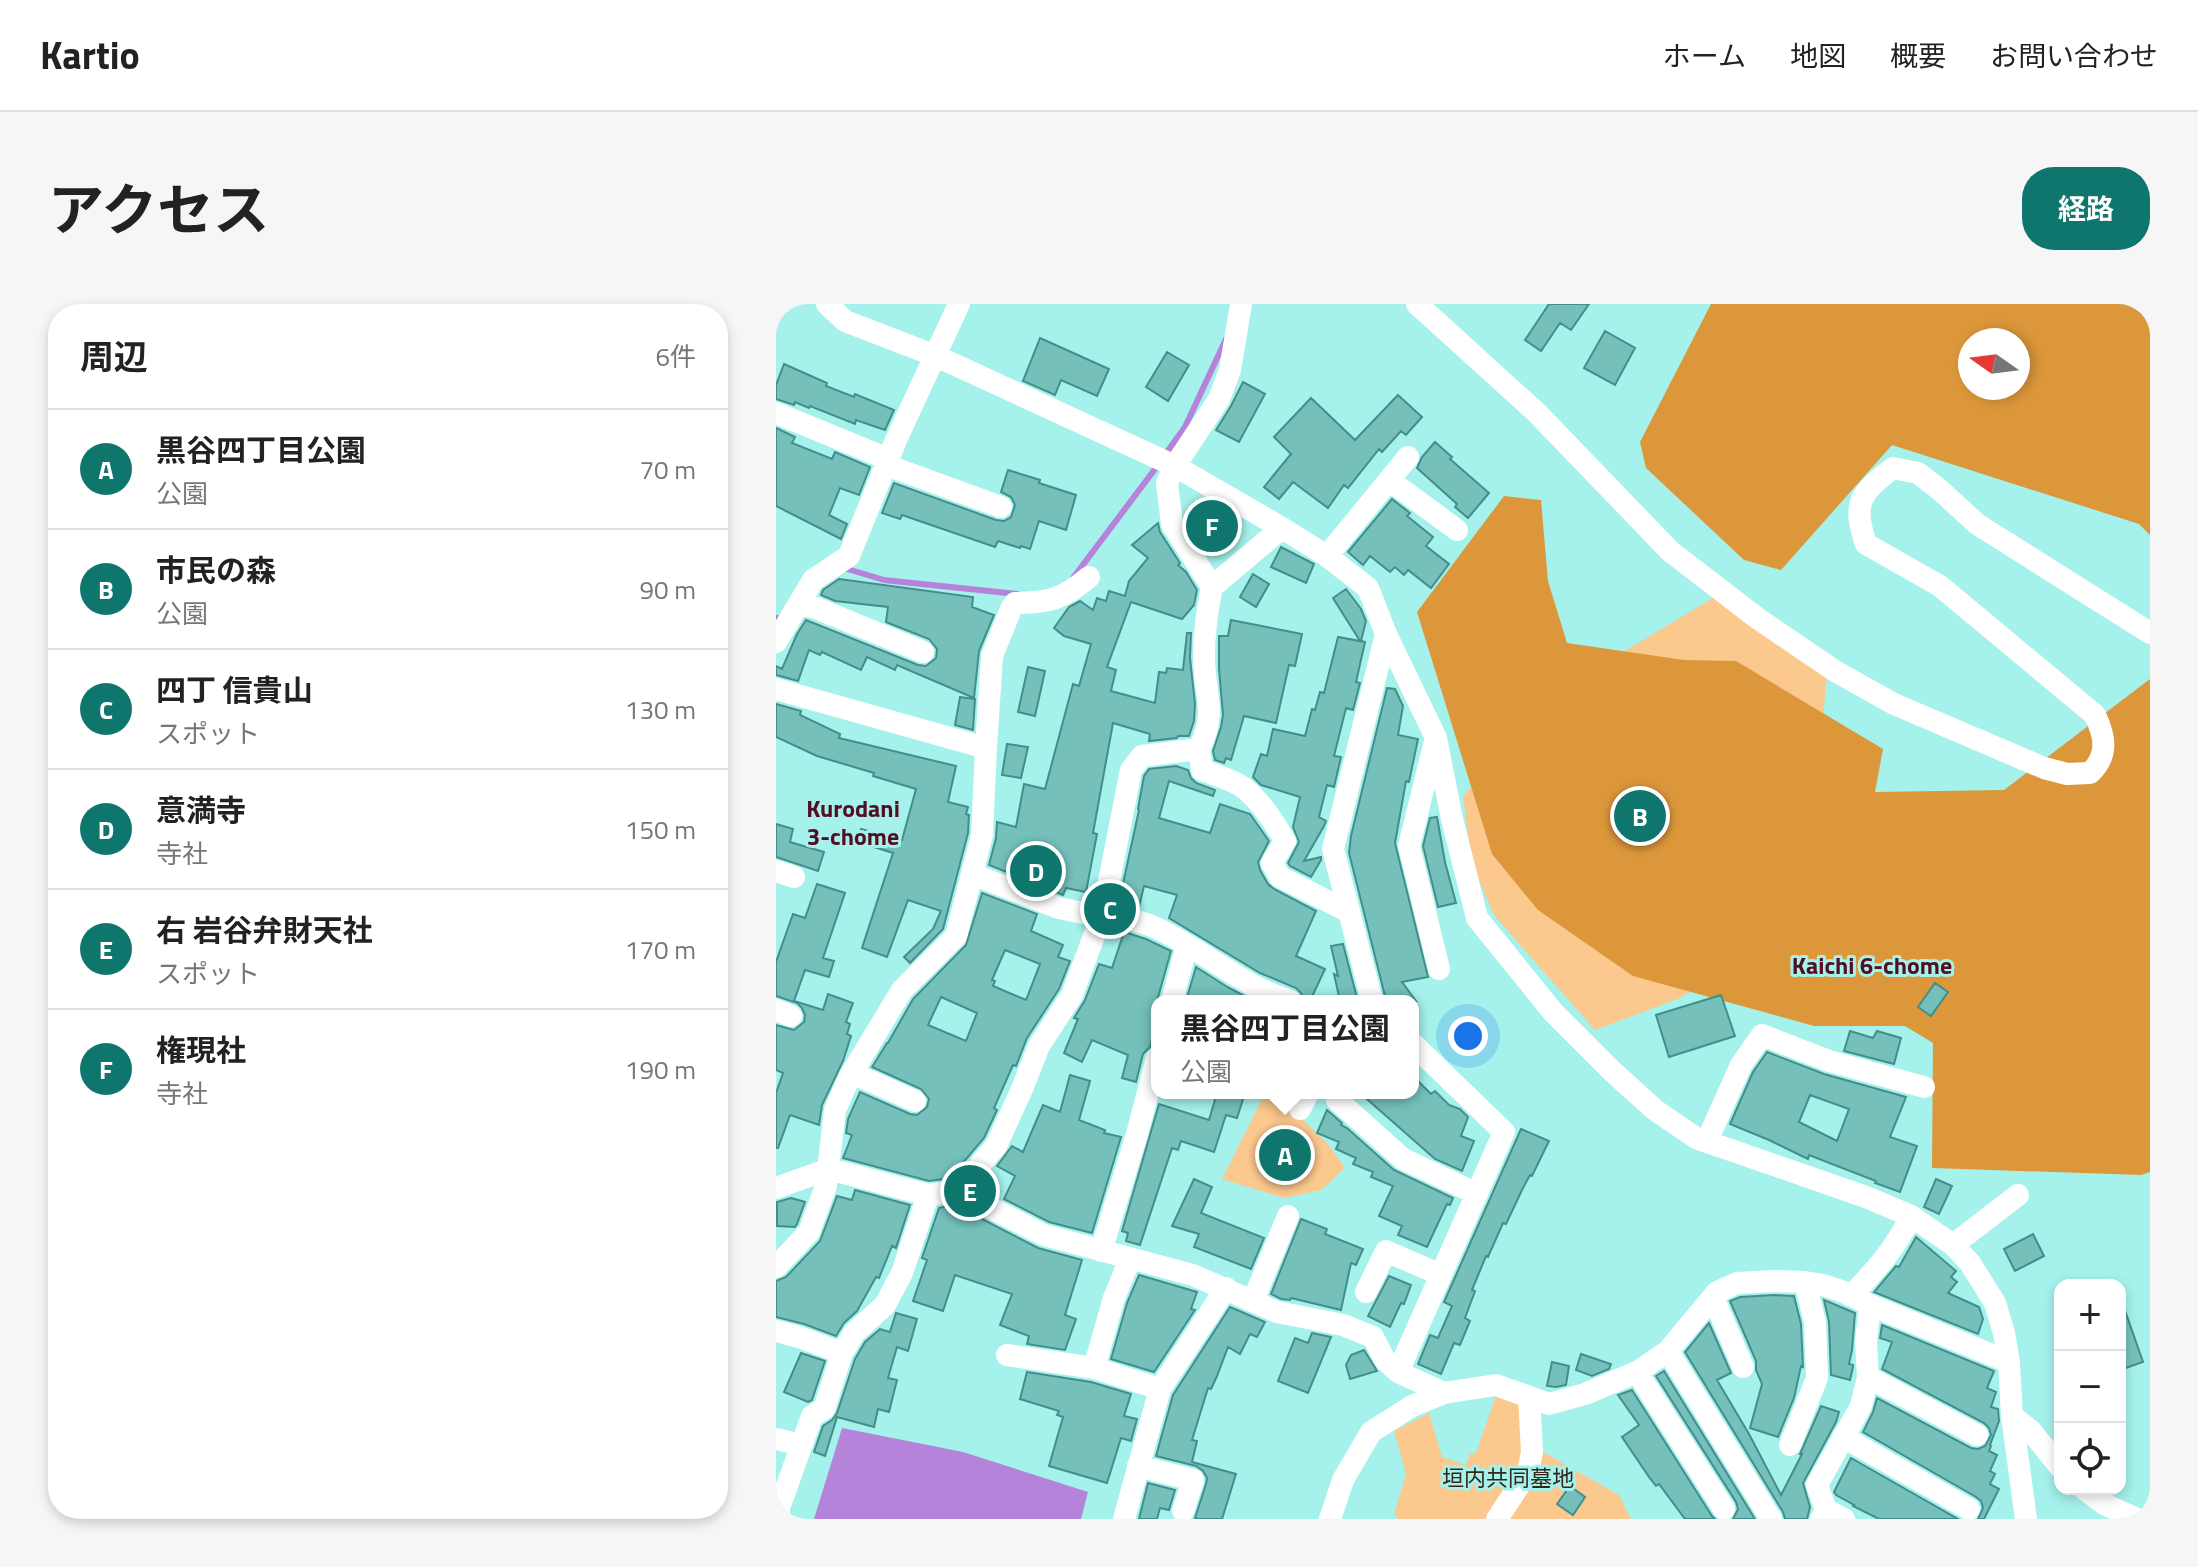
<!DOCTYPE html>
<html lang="ja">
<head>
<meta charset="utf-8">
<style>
  :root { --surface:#fff; --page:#f6f6f6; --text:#222; --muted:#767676; --line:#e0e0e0; --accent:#0f766e }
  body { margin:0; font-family:"Titillium Web","Noto Sans JP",sans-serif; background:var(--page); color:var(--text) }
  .controls { position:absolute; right:24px; bottom:24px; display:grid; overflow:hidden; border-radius:16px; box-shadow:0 4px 12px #0003 }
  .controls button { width:72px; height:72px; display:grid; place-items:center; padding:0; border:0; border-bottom:2px solid var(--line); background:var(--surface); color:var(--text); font:40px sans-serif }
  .compass { position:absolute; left:1182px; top:24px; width:72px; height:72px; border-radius:50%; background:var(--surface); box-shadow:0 4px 12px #0003; rotate:284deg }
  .you { position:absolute; left:692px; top:732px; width:28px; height:28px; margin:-20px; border:6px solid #fff; border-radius:50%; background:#1a73e8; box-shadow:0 0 0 12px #1a73e833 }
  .badge { display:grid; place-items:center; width:52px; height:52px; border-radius:50%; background:var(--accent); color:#fff; font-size:26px; font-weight:700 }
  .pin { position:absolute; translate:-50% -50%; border:4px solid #fff; box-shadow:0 2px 8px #0006 }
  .popup { position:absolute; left:375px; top:691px; width:268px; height:104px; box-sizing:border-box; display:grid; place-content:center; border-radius:16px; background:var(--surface); filter:drop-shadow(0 2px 6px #0005); font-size:26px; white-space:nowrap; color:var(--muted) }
  .popup b { font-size:30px; color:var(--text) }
  .popup::after { content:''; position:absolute; left:50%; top:100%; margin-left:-16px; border:16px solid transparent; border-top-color:var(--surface) }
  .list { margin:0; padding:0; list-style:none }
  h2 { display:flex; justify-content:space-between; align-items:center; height:104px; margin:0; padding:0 32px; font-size:34px }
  h2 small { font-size:26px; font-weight:400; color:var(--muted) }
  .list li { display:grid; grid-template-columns:52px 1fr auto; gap:24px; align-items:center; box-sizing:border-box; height:120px; padding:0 32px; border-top:2px solid var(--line) }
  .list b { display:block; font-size:30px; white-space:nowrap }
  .list p { margin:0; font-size:26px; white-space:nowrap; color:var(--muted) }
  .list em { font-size:26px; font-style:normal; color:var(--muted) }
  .icon { flex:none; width:44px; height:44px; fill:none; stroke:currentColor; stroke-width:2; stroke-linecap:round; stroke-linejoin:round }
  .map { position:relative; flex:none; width:1374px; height:1215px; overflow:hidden; border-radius:32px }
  header { display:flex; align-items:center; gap:48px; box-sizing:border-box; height:112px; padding:0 40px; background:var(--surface); border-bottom:2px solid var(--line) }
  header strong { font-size:38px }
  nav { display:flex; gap:44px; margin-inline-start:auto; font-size:28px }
  .intro { display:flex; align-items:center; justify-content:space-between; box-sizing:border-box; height:192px; padding:0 48px }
  h1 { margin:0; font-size:56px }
  .button { padding:20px 36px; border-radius:32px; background:var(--accent); color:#fff; font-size:28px; font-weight:700 }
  main { display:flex; gap:48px; padding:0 48px }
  aside { flex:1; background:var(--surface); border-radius:32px; box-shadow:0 4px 12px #0003 }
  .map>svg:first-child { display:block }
  .green { fill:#fbc88d }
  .forest { fill:#dc973b; fill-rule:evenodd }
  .water { fill:#b583d9 }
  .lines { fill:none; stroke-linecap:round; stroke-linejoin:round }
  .stream { stroke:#b583d9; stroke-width:6 }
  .building { fill:#75c0bb; stroke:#438e8a; stroke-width:2; fill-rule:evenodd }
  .minor { stroke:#fff; stroke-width:22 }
  .labels { text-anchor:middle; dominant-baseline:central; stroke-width:6; stroke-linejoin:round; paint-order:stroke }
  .park-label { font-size:22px; fill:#342717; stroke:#a5f1ec }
  .neighbourhood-label { font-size:24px; font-weight:bold; fill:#530e21; stroke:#a5f1ec }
</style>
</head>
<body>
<header>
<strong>Kartio</strong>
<nav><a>ホーム</a><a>地図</a><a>概要</a><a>お問い合わせ</a></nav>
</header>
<div class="intro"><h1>アクセス</h1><a class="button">経路</a></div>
<main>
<aside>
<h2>周辺<small>6件</small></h2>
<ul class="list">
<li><span class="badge">A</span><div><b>黒谷四丁目公園</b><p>公園</p></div><em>70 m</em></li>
<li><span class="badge">B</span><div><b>市民の森</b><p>公園</p></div><em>90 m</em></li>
<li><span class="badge">C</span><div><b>四丁 信貴山</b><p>スポット</p></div><em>130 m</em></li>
<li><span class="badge">D</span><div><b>意満寺</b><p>寺社</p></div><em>150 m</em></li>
<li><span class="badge">E</span><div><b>右 岩谷弁財天社</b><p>スポット</p></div><em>170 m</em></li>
<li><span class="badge">F</span><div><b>権現社</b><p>寺社</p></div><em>190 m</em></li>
</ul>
</aside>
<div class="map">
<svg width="1374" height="1215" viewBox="0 0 1374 1215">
  <rect width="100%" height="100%" fill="#a5f1ec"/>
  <path class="green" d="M940,292L1051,371L1036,531L965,654L904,694L819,726L718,611L696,560L687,493L747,416L826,361Z
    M488,791L516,805L551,839L569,864L545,886L508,894L446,875Z
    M720,1091L746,1099L750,1138L843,1191L855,1215H623L618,1211L630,1170L618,1127L653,1109L666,1153L690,1161L694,1149H700Z"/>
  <path class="forest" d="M935,0H1374V231L1363,220L1116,141L1005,266L968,256L870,164L864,138ZM1194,36H1242V84H1194Z
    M728,192L765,196L772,277L791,339L908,356L960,357L1107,445L1099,488L1228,486L1374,375V868L1365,871L1156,864L1157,739L1129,722H1038L857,672L762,606L716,550L641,308Z"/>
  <path class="water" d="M66,1124L187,1148L312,1188L305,1215H38Z"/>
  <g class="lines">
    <path class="stream" d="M388,152L409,123L450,35
      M68,264L108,276L241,290
      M297,274L382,161
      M0,315L1,314"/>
  </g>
  <path class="building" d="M773,0H813L795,26L784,19L765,47L749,36Z
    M829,27L859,44L839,81L808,64Z
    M264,34L333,65L321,92L285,76L279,91L247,77Z
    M391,48L413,61L392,97L370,83Z
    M8,60L51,79L50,82L78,93L79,90L118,106L109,126L80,116L79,120L34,102L33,104L19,98L18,101L0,95V81Z
    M467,78L489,90L463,138L440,126L455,102Z
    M622,91L646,113L630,131L625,127L606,148L603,145L572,184L568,181L552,204L517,178L503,195L488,183L515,150L498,133L535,94L579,136Z
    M0,124L19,133L16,139L56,155L59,148L94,163L83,191L64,184L53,211L71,220L65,235L0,202Z
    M659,138L676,153L674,155L713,189L692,214L679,203L681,200L641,164L646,153Z
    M232,166L264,176L263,179L300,191L290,226L263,217L254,245L245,242L244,244L222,237L219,243L126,211L124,215L106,209L118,179L220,216L228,217L235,213L239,201L235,193L225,188Z
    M616,195L634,209L631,212L657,233L650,242L673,260L655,284L632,266L628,271L619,263L614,268L594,252L587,261L572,248Z
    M382,219L384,228L404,259L402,261L410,268L421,286L418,301L406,315L355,298L331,363L340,366L335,387L379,399L383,368L390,369L391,364L407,366L411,329H415L414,354L419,400L418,417L413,432H402L401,434L373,437L374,430L337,419L317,529L321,530L310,588L290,584L287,591L213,561L220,534L221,518L240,523L248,480L269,485L297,380L303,382L315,340L288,332L278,324L293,303L304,297L317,306L321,294L330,297L333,287L349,292L353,277L372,254L356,241Z
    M505,243L538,260L530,279L495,263Z
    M477,270L493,280L480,303L464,293Z
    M63,275L197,293L196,303L218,311L203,347L198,394L121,361L119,366L91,353L85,366L46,348L44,351L33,346L22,377L0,371V362L6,365L21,330L30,316L142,361L150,362L160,354L161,345L153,335L110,318L112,303L59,297L45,291L47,286Z
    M570,285L585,305L590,317L585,337L589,338L580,378L584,379L577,406L570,404L558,452L565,453L558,483L551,481L543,513L550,517L548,522L528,557L545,553V556L535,573L514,562L512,559L523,538L517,523L524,493L485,481L477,473L485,450L491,452L497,425L529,432L536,405L539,406L544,388L548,389L562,333L584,337L557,294Z
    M455,316L526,330L519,362L513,361L500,419L468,412L455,456L450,454L448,459L439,456L437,447L445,423L447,411L443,365V332H452Z
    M252,363L269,367L259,412L242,408Z
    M611,384L619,385L627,402L622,431L642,435L633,478L630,477L619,539L652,673L626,678L640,697H613L609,692L573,549L575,532Z
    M184,393L199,395L197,426L179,421Z
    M0,400L25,407L24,411L64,430L63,434L180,462L172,498L192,503L190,510L193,511L192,529L167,625L134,659L128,653L157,625L165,607L132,596L111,653L86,644L117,549L82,538L85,525L126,536L140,485L97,472L98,469L41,452L0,433Z
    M231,440L252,443L245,474L226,471Z
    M400,462L412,466L415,474L420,479L439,486L437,492L393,477L383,514L434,529L444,500L474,510L493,537L482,558L484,566L492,580L498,585L540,607L520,652L549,665L534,697H528L525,689L520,684L484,669L393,614L401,591L368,582L363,603L343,598L363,506L362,505L368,472L373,465Z
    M661,513L669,558L680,599L662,603L647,542L654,514Z
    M0,520L17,525L14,538L48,548L42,567L0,553Z
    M41,580L69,589L47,654L58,657L53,673L29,666L18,697L47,706L52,690L77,699L70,718L74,720L71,730L75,732L67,757L46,801L43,821L14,811L2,844H0V789L7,769L0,766V721L18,726L28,718L29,711L26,704L21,699L0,692V658L17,610L29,614Z
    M206,589L261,610L255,627L287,641L282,653L294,657L283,685L251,734L240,762L237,761L218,804L221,806L208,834L174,874L153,877L67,854L76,831L70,829L72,815L84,788L134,810L141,811L151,803L153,795L145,785L96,763L111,739H112L137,695L190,641ZM229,646L264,660L250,696L217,682L219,677L216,676ZM165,693L201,709L190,737L152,721Z
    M348,628L370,635L395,647L381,697V716L374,743L367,750L360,778L346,774L352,751L316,736L306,758L288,749L302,715L298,714L309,696L323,660L336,664Z
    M567,640L581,694L564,697L558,670L562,672L555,642Z
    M420,663L453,684L478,697H410Z
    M1159,679L1172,688L1155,712L1142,703Z
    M945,691L959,732L893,753L880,711Z
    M1074,727L1097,734L1101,727L1125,734L1118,760L1068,747Z
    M991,748L1048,770L1130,793L1114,833L1141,842L1124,888L1099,879L1100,877L1033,851L1032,855L993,836L954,820L977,768ZM1034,791L1073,805L1061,837L1023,818Z
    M294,771L314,777L303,816L329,826L328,829L345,833L316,929L273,918L228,895L239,872L221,862L236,842L247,848L267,801L284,808Z
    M637,772L655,790L659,787L673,801L684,805L692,813L685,832L698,837L686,867L659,855L584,789H637Z
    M441,789H469L461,814L450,811L438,848L405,837L402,846L396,844L364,941L350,937L352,929L346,927L383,800L433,816Z
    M551,806L566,819L565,821L571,824L618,866L677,894L674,901L671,900L651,943L622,931L626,922L603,912L617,882L595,873L597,868L577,860L580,854L560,845L563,838L541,829Z
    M745,825L773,837L756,872L754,871L746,886L730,920L727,919L712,953L710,952L696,986L699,987L689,1014L694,1017L684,1041L678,1039L665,1070L642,1060L654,1031L662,1034L676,1002L668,998Z
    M418,875L436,883L425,909L488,934L475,965L418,943L423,930L396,922Z
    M1160,875L1176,882L1163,910L1148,903Z
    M79,886L134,901L120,944L116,942L103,974L100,973L81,1007L68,1019L60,1032L28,1020L0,1013V977L10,973L44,937L61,892L76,896Z
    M15,894L29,898L21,920L19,923L1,922V898Z
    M179,901L262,944L306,956L289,1011L300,1015L289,1046L251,1040L253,1032L224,1021L236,990L179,971L167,1007L137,997L151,956L146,954L163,904Z
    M525,915L551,925L549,930L587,945L580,961L575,959L565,1006L515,994L514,996L505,995L495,990Z
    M1257,930L1268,952L1239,967L1228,945Z
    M1140,933L1180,967L1175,973L1181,978L1172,989L1203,1003L1207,1015L1202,1030L1098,988L1120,962L1123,963Z
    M363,971L421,988L415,1005L419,1006L378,1068L335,1055L351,999Z
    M613,972L635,981L628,1000L625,999L614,1023L592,1012Z
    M998,991L1018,992L1025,1020L1027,1063L1025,1062L1018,1094L1002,1133L974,1124L986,1080L980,1066V1057L954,997L964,993Z
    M1048,996L1079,1009L1076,1046L1073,1060L1077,1061V1063L1074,1076L1055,1071L1053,1018Z
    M1346,998L1367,1058L1344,1066V999Z
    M454,1003L489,1018L481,1033L474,1030L464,1050L452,1043L441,1072L435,1085L432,1084L416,1136L421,1137L416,1158L460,1170L446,1215H422L419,1214L430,1180L431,1174L427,1167L420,1162L380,1152L397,1091Z
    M120,1009L141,1015L132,1047L121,1043L112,1074L121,1076L113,1108L102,1105L98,1123L61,1113L49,1152L38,1148L47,1122L56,1116L61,1109L79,1055L89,1038L104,1025L114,1028Z
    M933,1019L955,1069L941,1076L973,1130L1005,1191L1026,1150H1024L1045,1102L1063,1108L1060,1118L1027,1179L1034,1203L1031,1215H1009L1007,1208L909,1048Z
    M1106,1021L1218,1067L1211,1084L1220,1088L1215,1103L1222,1105L1223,1117L1214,1141L1215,1142L1213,1147L1221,1151L1214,1167L1219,1170L1214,1180L1223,1185L1208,1215H1202L1207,1204L1205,1197L1200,1193L1087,1128L1097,1108L1101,1094L1195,1144L1202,1145L1209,1142L1215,1131L1213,1124L1208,1119L1106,1065L1116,1038L1104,1034Z
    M536,1029L555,1033L532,1089L502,1077L519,1034L532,1039Z
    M588,1046L601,1067L574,1075L570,1061L575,1051Z
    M25,1049L49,1057L36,1096L32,1098L8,1088Z
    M805,1050L835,1060L833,1065L816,1072L800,1066Z
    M776,1058L793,1062L790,1081L780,1083L771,1082Z
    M888,1067L979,1215H957L962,1205L960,1198L880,1072Z
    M251,1068L315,1078L355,1090L348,1112L361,1115L355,1137L345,1134L331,1179L273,1162L287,1113L281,1111L283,1107L244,1095Z
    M856,1086L936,1212L939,1215H909L883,1180L880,1182L873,1173L846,1133L863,1121L842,1091Z
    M1075,1154L1182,1215H1103L1077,1202L1078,1201L1060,1191L1058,1188Z
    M372,1179L399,1186L393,1206L384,1204L381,1215H363Z
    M794,1182L809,1193L797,1211L781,1200Z"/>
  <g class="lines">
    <path class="minor" d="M51,0L69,17L160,52L399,162L506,224L551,252L592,284L610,330L660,434L676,515L701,614L777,708L836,767L879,806L920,834L1090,893L1135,912L1177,941L1194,959L1219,999L1228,1029L1233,1058L1236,1112L1250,1215
      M641,0L761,109L894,247L981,314L1059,367L1118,400L1268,464L1291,470L1314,469C1333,451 1329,432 1319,411L1164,282L1090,240C1076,199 1084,189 1117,164L1142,169L1164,186L1201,220L1374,329
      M0,109L112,155
      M110,161L225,203
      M613,176L681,226
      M551,252L632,153
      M436,283L506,224
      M23,300L40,304L147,348
      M0,338L37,276L73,252L120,136L183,0
      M0,385L210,444L206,531L180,632L126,686L74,772L59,806L50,882L33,928L0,963
      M658,441L633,542L663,665
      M210,444L216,352L235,305L239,299C273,299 287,295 313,273
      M423,445L426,466C439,471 457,476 468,484C484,497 499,519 509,537L496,559L504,573L573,608
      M0,567L18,573
      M196,570L283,604L326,613
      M327,608C343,613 361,616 376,622C424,643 463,681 514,697
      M396,697L411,641
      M596,697L557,545L610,330
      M0,706L15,712
      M76,769L139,797
      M559,789L561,796L627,855L701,890
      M524,805L532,789
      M931,837L965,761L986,731L1053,757L1148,783
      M0,884L53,865L152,891L181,887L268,931L417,971L501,1008L567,1021L597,1033L609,1056L622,1068L668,1089
      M181,887L220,842L246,785L263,742L296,691L327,608L355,466L366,452L423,445C442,406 428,392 428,353C428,329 431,306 436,283L396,220L391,179L399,162L443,95L454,66L465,0
      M1177,941L1242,891
      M325,947L361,830L381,754
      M354,955L338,994L318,1064L384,1085
      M590,988L610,947L665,971
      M1075,992C1099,967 1120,944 1135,912
      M937,993L967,1063
      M477,997L512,912
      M0,1027L23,1033L66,1049
      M892,1047L995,1215
      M231,1051L318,1064
      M622,1068L728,828L637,740
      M861,1068L948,1205
      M1092,1073L1201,1131
      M1236,1112L1255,1127L1284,1163
      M1067,1133L1193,1205
      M0,1135L25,1141
      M1014,1141L1041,1074L1039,1018L1029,978
      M362,1162L417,1176L407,1207
      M1308,1185L1330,1201L1361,1215
      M1050,1206L1068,1215
      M3,1215V1204L36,1112L48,1105L66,1049L78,1029L109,1001L126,969L152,891
      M348,1215L384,1085L450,984
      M554,1215L567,1176L595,1128L636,1102L668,1089L720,1081L773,1100L809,1090L861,1068L892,1047L941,988L961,979L998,977L1029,978L1047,981L1068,988L1094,1001L1233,1058
      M721,1215L752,1168L756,1148L753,1093
      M1045,1215L1050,1206L1041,1181L1085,1102L1092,1073L1090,1037L1094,1001"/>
  </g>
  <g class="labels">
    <g class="park-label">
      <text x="732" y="1174">垣内共同墓地</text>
    </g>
    <g class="neighbourhood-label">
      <text x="77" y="504">Kurodani<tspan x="77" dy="28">3-chome</tspan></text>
      <text x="1096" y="661">Kaichi 6-chome</text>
    </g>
  </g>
</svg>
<div class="controls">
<button>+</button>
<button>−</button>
<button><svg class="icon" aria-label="locate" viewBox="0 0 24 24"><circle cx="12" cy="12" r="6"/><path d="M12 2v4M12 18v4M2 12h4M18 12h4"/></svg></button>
</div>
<svg class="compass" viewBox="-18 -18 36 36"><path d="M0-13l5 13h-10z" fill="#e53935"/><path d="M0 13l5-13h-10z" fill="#767676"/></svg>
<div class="you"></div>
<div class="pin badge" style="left:509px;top:851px">A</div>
<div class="popup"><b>黒谷四丁目公園</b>公園</div>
<div class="pin badge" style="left:864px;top:512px">B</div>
<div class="pin badge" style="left:334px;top:605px">C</div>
<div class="pin badge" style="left:260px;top:567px">D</div>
<div class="pin badge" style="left:194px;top:887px">E</div>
<div class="pin badge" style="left:436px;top:222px">F</div>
</div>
</main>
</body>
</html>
